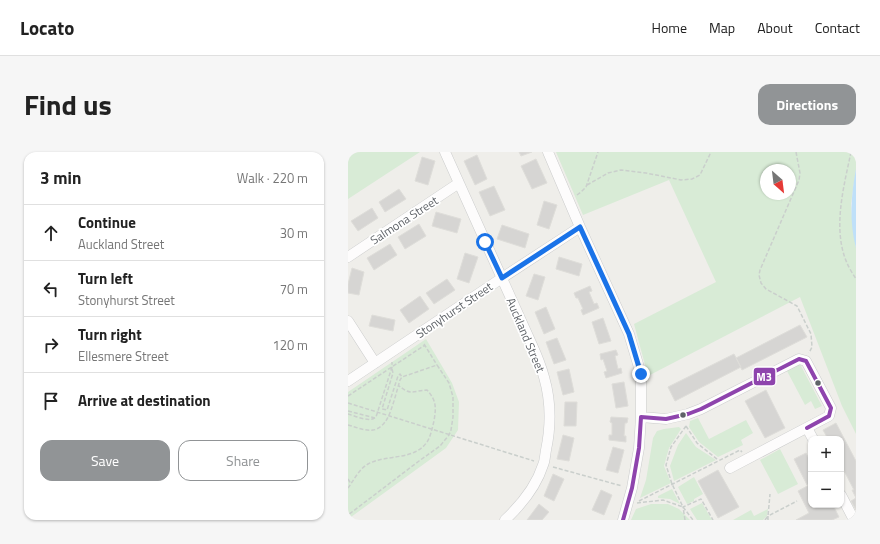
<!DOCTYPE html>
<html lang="en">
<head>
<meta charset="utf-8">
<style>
  :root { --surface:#fff; --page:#f6f6f6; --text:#222; --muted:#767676; --line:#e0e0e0; --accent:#919496 }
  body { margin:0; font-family:"Titillium Web",sans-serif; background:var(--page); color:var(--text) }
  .controls { position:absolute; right:12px; bottom:12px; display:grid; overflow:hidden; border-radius:8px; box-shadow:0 1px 3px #0004 }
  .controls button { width:36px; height:36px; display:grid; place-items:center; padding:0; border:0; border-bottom:1px solid var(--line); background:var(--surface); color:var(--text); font:20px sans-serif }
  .compass { position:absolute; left:412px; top:12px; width:36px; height:36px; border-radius:50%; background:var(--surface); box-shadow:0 1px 3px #0004; rotate:152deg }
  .stop { position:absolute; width:12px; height:12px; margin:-9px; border:3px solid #1a73e8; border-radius:50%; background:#fff }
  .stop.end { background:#1a73e8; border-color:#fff; box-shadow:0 1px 4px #0008 }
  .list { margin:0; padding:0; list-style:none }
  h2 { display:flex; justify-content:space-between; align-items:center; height:52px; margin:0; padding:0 16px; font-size:17px }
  h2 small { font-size:13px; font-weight:400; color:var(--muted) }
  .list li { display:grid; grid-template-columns:26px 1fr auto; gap:12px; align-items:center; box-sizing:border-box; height:56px; padding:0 16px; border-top:1px solid var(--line) }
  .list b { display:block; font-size:15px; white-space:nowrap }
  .list p { margin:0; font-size:13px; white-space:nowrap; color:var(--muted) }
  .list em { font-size:13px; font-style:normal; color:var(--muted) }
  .actions { display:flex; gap:8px; padding:12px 16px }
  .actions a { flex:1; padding:9px 0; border:1px solid var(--accent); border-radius:12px; text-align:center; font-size:14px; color:var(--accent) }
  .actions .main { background:var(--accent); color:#fff }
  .icon { flex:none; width:22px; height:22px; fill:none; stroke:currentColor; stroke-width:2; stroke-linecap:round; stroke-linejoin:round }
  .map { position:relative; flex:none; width:508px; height:368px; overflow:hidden; border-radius:12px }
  header { display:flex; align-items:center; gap:24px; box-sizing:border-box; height:56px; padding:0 20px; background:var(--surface); border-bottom:1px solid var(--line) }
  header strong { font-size:19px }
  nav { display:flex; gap:22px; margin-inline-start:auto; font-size:14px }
  .intro { display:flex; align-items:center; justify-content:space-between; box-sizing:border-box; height:96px; padding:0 24px }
  h1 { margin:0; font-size:28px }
  .button { padding:10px 18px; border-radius:12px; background:var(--accent); color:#fff; font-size:14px; font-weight:700 }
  main { display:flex; gap:24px; padding:0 24px }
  aside { flex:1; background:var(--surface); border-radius:12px; box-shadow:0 1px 3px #0004 }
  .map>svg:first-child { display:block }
  .green { fill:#d8ebd6; fill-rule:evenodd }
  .water { fill:#bfe0f9 }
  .building { fill:#d6d5d3; stroke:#deddd9 }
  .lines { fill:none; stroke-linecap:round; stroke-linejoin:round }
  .minor-casing { stroke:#cbcccc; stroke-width:11 }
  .path { stroke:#cacfcc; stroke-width:1.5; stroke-dasharray:4 2; stroke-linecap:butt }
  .minor { stroke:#fdfcfc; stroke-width:10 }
  .bus-1-casing { stroke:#fff; stroke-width:7 }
  .bus-1 { stroke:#8e44ad; stroke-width:4 }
  .route { stroke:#1a73e8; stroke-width:5 }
  .bus-dot { fill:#5f6368; stroke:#fff; stroke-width:1.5 }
  .labels { text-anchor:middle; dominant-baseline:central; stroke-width:3.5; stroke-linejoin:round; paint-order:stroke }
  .street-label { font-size:12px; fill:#5f6368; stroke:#fff }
  .line-badge { stroke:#fff; stroke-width:1.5 }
  .badge-label { font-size:11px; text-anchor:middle; font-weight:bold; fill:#fff }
</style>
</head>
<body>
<header>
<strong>Locato</strong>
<nav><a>Home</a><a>Map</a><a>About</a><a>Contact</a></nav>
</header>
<div class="intro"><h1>Find us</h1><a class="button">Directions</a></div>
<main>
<aside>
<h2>3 min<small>Walk · 220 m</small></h2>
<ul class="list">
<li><svg class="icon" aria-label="ahead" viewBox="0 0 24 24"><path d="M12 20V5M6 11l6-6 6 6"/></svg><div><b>Continue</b><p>Auckland Street</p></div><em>30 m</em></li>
<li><svg class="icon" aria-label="left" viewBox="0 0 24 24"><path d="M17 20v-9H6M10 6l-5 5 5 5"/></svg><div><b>Turn left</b><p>Stonyhurst Street</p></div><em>70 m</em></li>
<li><svg class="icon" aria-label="right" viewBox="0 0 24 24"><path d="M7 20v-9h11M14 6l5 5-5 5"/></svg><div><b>Turn right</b><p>Ellesmere Street</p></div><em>120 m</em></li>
<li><svg class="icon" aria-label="arrive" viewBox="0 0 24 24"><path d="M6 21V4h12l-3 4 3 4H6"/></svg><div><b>Arrive at destination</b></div></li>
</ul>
<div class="actions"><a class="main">Save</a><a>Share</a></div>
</aside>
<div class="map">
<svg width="508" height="368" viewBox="0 0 508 368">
  <rect width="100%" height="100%" fill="#efeeea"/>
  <path class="green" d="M0,0H72L0,47Z
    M208,0H508V17L503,52L504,66L508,96V282L494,254L452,145L300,224L286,172L368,130L321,28L235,63ZM418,18H442V42H418Z
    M78,187L104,231L111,250L110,278L98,296L3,365L0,361V240Z
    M452,212L474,254L467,257L463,249L457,253L439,219Z
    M350,266L361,287L398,268L405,281L393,288L395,293L370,305L351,290L341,275L342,269Z
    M331,275L333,277L321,296L316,314L323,331L292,346L298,328L305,286L309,279L316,277Z
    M338,281L345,291L348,295L368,308L326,329L322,314L330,293Z
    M432,297L450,332L430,342L412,308Z
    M346,325L355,342L346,347V349L339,352L330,335Z
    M324,337L332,352L322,347L310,346V344Z
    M354,351L364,368H349L342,357Z
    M303,352H320L331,357L342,368H283L288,357Z
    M420,357L419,364L415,368H385L403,358L406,364Z"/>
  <path class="water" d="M508,17V96C501,70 503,43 508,17Z"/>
  <path class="building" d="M171,0H184L173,4Z
    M129,3L139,27L127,33L116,9Z
    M74,5L87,9L80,33L67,29Z
    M188,7L199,31L184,37L173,14Z
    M146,34L157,58L142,64L131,40Z
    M51,37L58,47L37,60L31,50Z
    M196,49L209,53L201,77L189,73Z
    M24,56L30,66L10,79L3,69Z
    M88,60L113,67L109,81L84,74Z
    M71,72L78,84L57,97L50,85Z
    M154,73L181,82L177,96L149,87Z
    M42,92L49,103L26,118L19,106Z
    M117,101L130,105L121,131L109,127Z
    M211,105L234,112L231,124L208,117Z
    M4,116L16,120L11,143L0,141V132Z
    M186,122L197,125L190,148L178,144Z
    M99,127L107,138L86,152L78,141Z
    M242,134L244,139L241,140L246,152L249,151L251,156L235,163L233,158L235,157L230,146H228L226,141Z
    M72,144L81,157L61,171L52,158Z
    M198,155L207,177L196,182L187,160Z
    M24,163L47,168L45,179L21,174Z
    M255,166L263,189L251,192L244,170Z
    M452,173L459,185L394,218L388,206Z
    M209,186L218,208L206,212L198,190Z
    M268,198L270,203L267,204L270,217L273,216L274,221L258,226L256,220L259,219L255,207L253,208L252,202Z
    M386,202L393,215L327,249L320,235Z
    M221,217L226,240L215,243L209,220Z
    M276,230L280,254L268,256L264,232Z
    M418,238L437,276L417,286L397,249Z
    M217,250H229L228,274H216Z
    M263,265L280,266L279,271H277L276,284H278V290L261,288V283H264V271L262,270Z
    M488,271L508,309V346L504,338H506L493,313V287H480L475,278Z
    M215,283L226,286L221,309L209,307Z
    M265,295L276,298L270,321L258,318Z
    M458,301L463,311V331L459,333L446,307Z
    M370,318L391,355L370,366L350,329Z
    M205,322L216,327L206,349L196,344Z
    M463,332V353H485L491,365L484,368H448L461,361L450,339Z
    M253,338L264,343L256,363L244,358Z
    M508,346V358L503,349Z
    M191,352L201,360L194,368H179Z"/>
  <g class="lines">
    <g class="minor-casing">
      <path id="minor" d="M97,0L184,193C189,204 193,214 196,225C203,249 203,274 198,298C197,303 197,309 195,313C188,335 173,353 157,368
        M200,0L232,75L281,182L293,222V265L291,296L284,336L275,368
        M0,105L111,31
        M0,169L27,211
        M0,229L154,126L232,75
        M293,265L318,267L340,262L353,257L451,207L458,209L483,256L481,264L382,316
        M459,276L465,287
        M493,343L506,368"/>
    </g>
    <path class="path" d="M448,0L452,21L451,28L412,118L411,123L413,131L418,137L449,154L463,182L464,195L461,201
      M503,0C496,34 484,77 499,111C501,116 505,122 508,127
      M239,33L260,21L273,18L298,21L333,28L344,27L352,23L363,0
      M229,43L233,40L238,35L250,0
      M76,192L89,213
      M44,217L45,221L34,257L39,258L50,224L52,222L54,225
      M0,244L77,193
      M0,251L186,309
      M0,259L27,266
      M0,262C8,264 21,271 28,265L44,215V210
      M0,273C8,275 16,279 25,278C29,278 35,273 37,270C43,263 49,238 52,228L54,225L89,213L101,231L105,245V265L103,278L101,283L92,294L71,309L0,363
      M338,274L323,295L318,313L324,332L335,355L345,368
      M338,274L349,291L370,308
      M205,315L274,334
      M0,327L3,332
      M0,336C6,328 11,317 20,312C38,302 66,309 79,290C83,284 84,276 86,269C88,256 89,249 79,238C64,239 63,244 50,233
      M291,349L392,298L394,300
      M289,351L315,348L335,355
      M337,368L335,355L353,347L365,368
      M417,368L420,364L422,342
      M420,368V364L449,349"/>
    <use href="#minor" class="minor"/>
    <g class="bus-1-casing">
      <path id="bus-1" d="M293,265L318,267L340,262L353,257L451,207L458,209L483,256L481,264L459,276
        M275,368L284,336L291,296L293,265"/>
    </g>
    <use href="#bus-1" class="bus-1"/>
  </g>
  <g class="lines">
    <path class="route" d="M137,90L154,126L232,75L281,182L293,222"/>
  </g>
  <g class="bus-dot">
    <circle cx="470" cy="231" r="3.5"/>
    <circle cx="335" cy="263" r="3.5"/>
  </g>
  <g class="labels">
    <g class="street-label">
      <text transform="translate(56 68) rotate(-33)">Salmona Street</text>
      <text transform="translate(106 158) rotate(-34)">Stonyhurst Street</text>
      <text transform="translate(178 183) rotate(67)">Auckland Street</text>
    </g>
  </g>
  <rect class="line-badge" x="405" y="215" width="23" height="19" rx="4" fill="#8e44ad"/>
  <g class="badge-label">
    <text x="416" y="229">M3</text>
  </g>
</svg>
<div class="controls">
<button>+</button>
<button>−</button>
</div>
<svg class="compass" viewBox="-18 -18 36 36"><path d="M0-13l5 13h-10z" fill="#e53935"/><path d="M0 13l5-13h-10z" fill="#767676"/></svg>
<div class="stop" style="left:137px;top:90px"></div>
<div class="stop end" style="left:293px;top:222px"></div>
</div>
</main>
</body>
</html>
